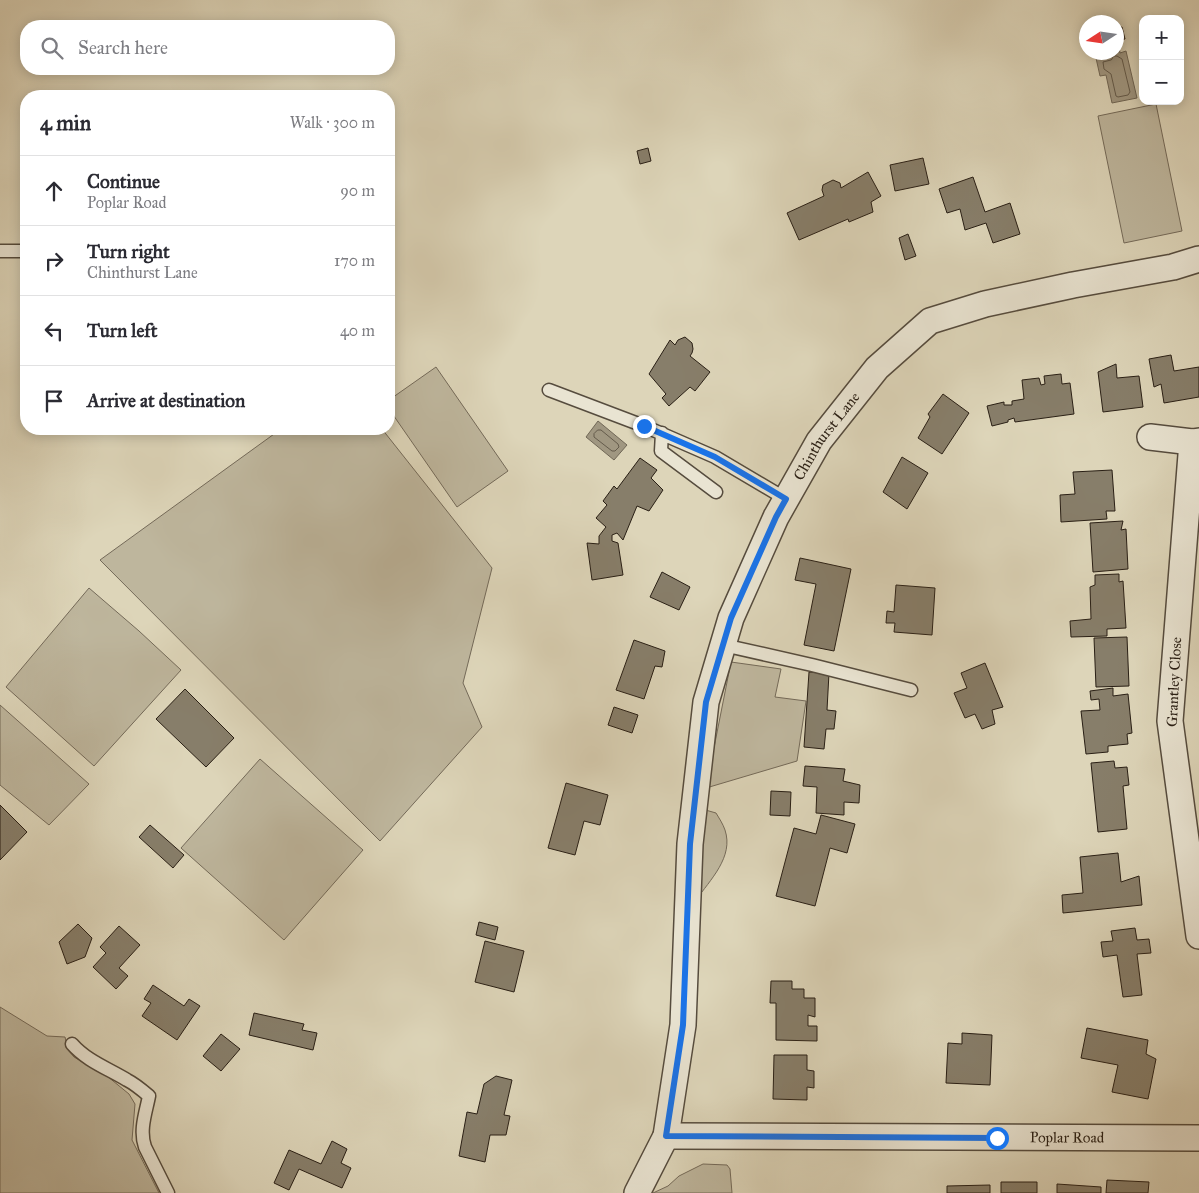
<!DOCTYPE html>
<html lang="en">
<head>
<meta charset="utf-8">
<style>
  :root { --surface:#fff; --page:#f7f7f7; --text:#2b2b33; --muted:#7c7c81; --line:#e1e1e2 }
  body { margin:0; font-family:"IM FELL Great Primer",serif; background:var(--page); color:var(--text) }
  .controls { position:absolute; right:15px; top:15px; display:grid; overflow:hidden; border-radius:10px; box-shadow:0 2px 12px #0003 }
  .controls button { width:45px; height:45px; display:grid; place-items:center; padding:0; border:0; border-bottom:1px solid var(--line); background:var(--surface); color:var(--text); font:25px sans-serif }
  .compass { position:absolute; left:1079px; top:15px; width:45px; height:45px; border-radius:50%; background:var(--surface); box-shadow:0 2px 12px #0003; rotate:258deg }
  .stop { position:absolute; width:15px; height:15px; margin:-11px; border:4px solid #1a73e8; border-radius:50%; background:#fff }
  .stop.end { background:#1a73e8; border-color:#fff; box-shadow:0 1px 5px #0008 }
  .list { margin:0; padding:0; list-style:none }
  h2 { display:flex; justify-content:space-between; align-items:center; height:65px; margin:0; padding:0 20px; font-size:21px }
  h2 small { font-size:16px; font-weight:400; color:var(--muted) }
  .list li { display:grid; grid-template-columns:32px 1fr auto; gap:15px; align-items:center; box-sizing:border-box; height:70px; padding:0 20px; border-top:1px solid var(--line) }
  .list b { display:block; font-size:19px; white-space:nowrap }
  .list p { margin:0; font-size:16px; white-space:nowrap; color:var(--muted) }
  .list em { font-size:16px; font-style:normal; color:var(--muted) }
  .icon { flex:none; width:28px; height:28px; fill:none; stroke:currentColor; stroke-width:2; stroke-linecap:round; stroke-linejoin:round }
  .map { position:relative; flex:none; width:1199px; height:1193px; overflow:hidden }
  .search { position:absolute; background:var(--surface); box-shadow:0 2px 12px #0003; left:20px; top:20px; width:375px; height:55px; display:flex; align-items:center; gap:12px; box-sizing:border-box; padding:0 18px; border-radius:20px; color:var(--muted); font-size:19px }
  .panel { position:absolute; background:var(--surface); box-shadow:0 2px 12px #0003; left:20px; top:90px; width:375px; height:345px; border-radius:20px }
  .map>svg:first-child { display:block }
  .green { fill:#beb69d; stroke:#746a59 }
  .water { fill:#a09781; stroke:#706756 }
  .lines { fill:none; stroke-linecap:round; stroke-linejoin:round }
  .shore { stroke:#645b4b; stroke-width:1 }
  .building { fill:#877e6a; stroke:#291f15 }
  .lane-casing { stroke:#564c3e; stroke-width:15 }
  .street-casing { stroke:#564c3e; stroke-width:28 }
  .lane { stroke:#e9e4d2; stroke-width:12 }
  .street { stroke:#e9e4d2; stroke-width:25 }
  .route { stroke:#1a73e8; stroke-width:6 }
  .labels { text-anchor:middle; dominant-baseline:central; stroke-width:5; stroke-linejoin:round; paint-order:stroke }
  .street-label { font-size:15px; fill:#291f15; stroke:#e9e4d2 }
</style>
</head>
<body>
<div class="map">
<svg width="1199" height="1193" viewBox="0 0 1199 1193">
  <rect width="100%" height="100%" fill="#ddd5b9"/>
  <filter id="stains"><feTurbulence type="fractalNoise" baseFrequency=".004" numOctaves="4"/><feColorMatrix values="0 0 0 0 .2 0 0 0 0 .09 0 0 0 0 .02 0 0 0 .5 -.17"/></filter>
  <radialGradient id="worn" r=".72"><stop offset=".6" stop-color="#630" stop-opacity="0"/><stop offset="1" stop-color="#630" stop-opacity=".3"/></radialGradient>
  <path class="green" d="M1156,104L1182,231L1124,243L1098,116Z
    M436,367L508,471L457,507L389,409V400Z
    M281,429H382L492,568L463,683L482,727L380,841L100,560Z
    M89,588L139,631L181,670L94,766L6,687Z
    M731,662L781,669L775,697L806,701L797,761L706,788Z
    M0,705L89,784L49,825L0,785Z
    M260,759L363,850L284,940L181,848Z
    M702,809L716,813C719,818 723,824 725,830C734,857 710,880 696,900Z
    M0,1007L47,1036L65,1037L68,1050L74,1057L107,1076L129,1094L135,1104L132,1140L159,1193H0Z
    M703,1164L727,1165L730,1169L732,1193H653L668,1186L679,1176Z"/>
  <path class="water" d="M1119,47L1120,53L1126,51L1137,98L1112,103L1106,75L1100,76L1096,58L1109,56L1108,53L1116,52L1117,48Z
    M598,421L627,445L614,460L586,437Z"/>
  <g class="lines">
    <path class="shore" d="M1114,56H1117L1122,59L1130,92L1128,95L1118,97L1116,96L1111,74L1104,69L1103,62L1111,60Z
      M598,430H601L618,444L619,447L615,451H612L594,437V434Z"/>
  </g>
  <path class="building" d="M1122,27L1125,39L1116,41V28Z
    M648,148L651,161L640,164L637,151Z
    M923,158L929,184L895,191L890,165Z
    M868,172L881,196L871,202L873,212L849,222L848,219L799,240L787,213L824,196L822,190L823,185L833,180L840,183L841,188Z
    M973,177L985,212L1010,203L1020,234L993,243L986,223L965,230L960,209L947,213L939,189Z
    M908,234L916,256L905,260L899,238Z
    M685,337L692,343L693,349L692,353L690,356L710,372L695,391L690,387L669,406L662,398L666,394L649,374L670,340L675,345L678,340Z
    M1171,355L1174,371L1199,367V397L1164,403L1161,384L1154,387L1149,359Z
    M1116,364L1117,378L1139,376L1143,407L1103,412L1098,372Z
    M1061,374L1062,384L1070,383L1074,414L1015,422L1014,418L1008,420V422L992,426L987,406L1004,402V405H1012V401L1024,399L1022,380L1039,378L1041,385L1045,384L1044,376Z
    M943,394L969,413L942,454L918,438L930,417L928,414Z
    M902,457L928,473L907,509L883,492Z
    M640,458L657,470L651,478L663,490L649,511L637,506L623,540L617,533L612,535V541L618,543L623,575L592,580L587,543L599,544V536L606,527L596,518L607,505L603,501L614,486L617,489Z
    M1112,470L1115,511H1106L1107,519L1061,522L1060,495L1075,494L1073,472Z
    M1123,521L1121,530L1126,529L1128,569L1093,572L1090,523Z
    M800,558L851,569L834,651L804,645L816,584L795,580Z
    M662,572L690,587L679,610L650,597Z
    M1119,574V582L1123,581L1126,628L1107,629V636L1071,637L1070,621L1091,619L1090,587L1095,585V575Z
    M896,585L935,588L932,635L894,632L895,623H886L887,611L894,612Z
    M1127,637L1129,686L1096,687L1094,638Z
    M634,640L665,651L662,667L655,666L644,699L616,690Z
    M985,663L1003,707L992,710L995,724L982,729L975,714L965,718L954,693L967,688L961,673Z
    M809,672L829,673L827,710L836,711L834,729H826L824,749L804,747Z
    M1113,688V696L1128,694L1132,733L1127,734L1128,744L1108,746V752L1086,754L1081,711L1100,710L1099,699L1091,700L1090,691Z
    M185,689L234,738L206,767L156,719Z
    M614,707L638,715L632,733L608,725Z
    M1114,761L1115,768L1127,767L1129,785L1123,786L1127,829L1098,832L1091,763Z
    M805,766L845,769L843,781L860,785L859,803L844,802V815L816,813L817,787L803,786Z
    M566,783L608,795L600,825L584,821L575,855L548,848Z
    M771,791L791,792L790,816L770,815Z
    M0,805L27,832L0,860Z
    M821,815L855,824L847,853L830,848L815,906L776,896L794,828L816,834Z
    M150,825L184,855L173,868L139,837Z
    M1118,853L1121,882L1139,876L1142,905L1063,913L1062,895L1083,893L1080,857Z
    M479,922L498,927L495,940L476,935Z
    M78,924L92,938L85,957L67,964L59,942Z
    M119,926L140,945L119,968L128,976L116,989L93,967L106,953L100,947Z
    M1135,928L1137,940L1149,939L1151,953L1137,954L1142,995L1123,997L1117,955L1103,957L1101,942L1113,941L1111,931Z
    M485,941L524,951L514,992L475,982Z
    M771,981H792V989H804V998H815V1017L808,1015V1026H817V1041L776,1040V1003H770Z
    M153,985L184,1006L189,999L200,1006L177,1040L142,1016L151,1003L144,999Z
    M254,1013L304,1024L302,1030L317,1033L313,1050L249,1035Z
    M1087,1028L1148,1040L1146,1054L1156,1059L1148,1099L1112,1092L1118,1065L1081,1058Z
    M962,1033L992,1035L990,1085L946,1083L948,1043L962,1044Z
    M221,1034L240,1049L221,1071L203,1056Z
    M774,1055H807V1070L814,1071V1088L807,1087V1100L773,1099Z
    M496,1076L512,1080L504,1115L510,1116L506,1135H490L485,1162L459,1156L467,1112L477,1114L484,1084Z
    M332,1141L347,1149L341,1163L351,1168L342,1188L299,1169L289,1190L274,1183L289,1150L321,1164Z
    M1107,1180L1149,1182L1148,1193H1106Z
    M1001,1182H1037V1193H1001Z
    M1057,1184L1101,1187V1193H1057Z
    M990,1185V1193H947V1186Z"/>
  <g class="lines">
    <g class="lane-casing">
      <path id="lane" d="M0,251H26
        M549,390L644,426L715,457L786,499
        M662,433L661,451L716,492
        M723,645L812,665L911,690
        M72,1044C87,1061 107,1068 127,1080C135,1084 142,1090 149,1096C146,1112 139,1130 145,1147L168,1193"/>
    </g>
    <g class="street-casing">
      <g id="street">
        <path d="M1150,437L1192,442L1199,441"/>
        <path d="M1192,442L1170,721L1199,936"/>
        <path id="s1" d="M666,1136L1199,1138"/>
        <path id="s2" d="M637,1193L666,1136L683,1025L690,844L706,702L731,618L776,517L819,441L877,368L930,321L985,304L1073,285L1173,267L1199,259"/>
      </g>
    </g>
    <use href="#lane" class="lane"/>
    <use href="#street" class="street"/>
  </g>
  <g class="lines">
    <path class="route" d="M644,426L715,457L786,499L776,517L731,618L706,702L690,844L683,1025L666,1136L997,1138"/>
  </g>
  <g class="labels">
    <g class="street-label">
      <text stroke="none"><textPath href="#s2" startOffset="794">Chinthurst Lane</textPath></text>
      <text transform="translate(1174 682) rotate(-87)">Grantley Close</text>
      <text stroke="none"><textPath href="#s1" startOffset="401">Poplar Road</textPath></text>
    </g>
  </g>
  <rect width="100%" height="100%" filter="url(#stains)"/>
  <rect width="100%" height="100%" fill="url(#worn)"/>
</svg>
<div class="controls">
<button>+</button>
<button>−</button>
</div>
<svg class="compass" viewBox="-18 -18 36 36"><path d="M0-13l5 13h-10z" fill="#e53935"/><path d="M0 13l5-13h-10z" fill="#7c7c81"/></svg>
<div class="stop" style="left:997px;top:1138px"></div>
<div class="stop end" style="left:644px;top:426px"></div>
<div class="search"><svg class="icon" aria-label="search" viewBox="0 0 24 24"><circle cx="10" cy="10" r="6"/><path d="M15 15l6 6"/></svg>Search here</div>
<section class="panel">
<h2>4 min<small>Walk · 300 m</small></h2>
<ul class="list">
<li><svg class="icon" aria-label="ahead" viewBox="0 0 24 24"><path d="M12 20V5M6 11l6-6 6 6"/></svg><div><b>Continue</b><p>Poplar Road</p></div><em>90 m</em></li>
<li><svg class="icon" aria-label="right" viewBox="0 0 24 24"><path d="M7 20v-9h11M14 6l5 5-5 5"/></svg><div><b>Turn right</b><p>Chinthurst Lane</p></div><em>170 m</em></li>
<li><svg class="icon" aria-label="left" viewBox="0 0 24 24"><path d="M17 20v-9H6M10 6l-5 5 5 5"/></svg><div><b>Turn left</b></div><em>40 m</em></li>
<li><svg class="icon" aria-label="arrive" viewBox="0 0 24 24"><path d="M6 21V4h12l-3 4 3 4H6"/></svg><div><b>Arrive at destination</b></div></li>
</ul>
</section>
</div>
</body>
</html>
